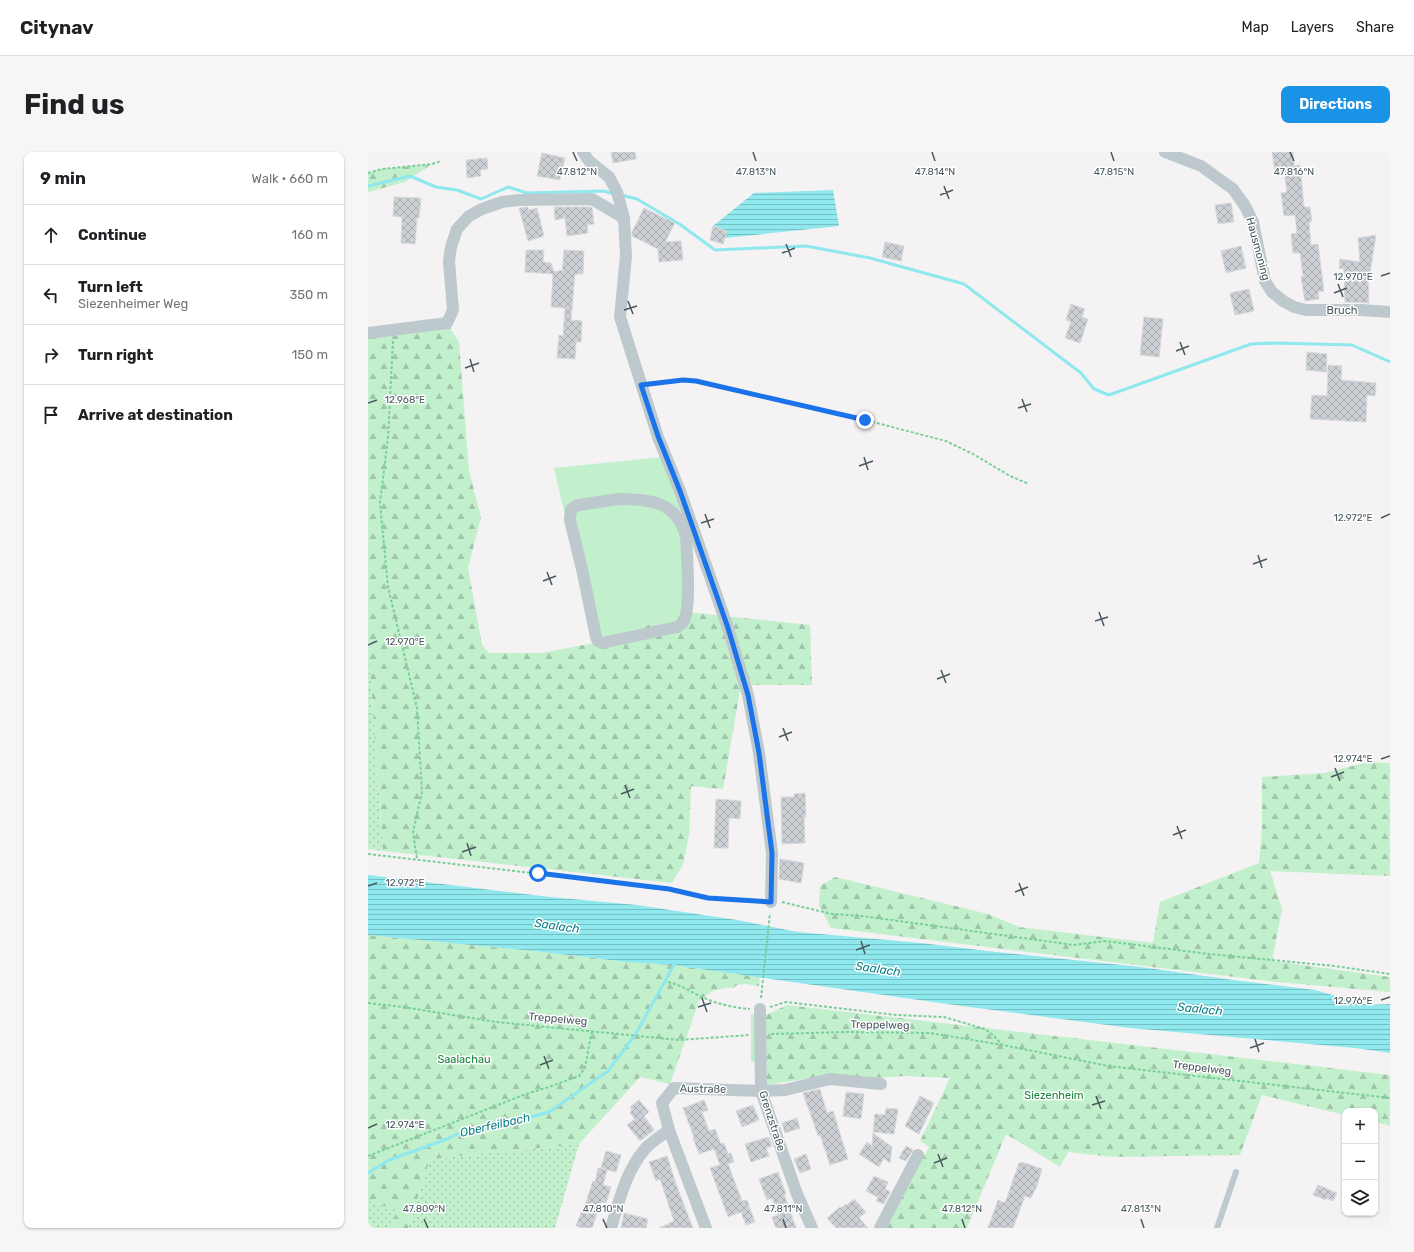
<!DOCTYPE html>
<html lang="en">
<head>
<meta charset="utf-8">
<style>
	body { margin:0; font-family:Rubik,sans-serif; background:#f6f6f6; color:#202124 }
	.controls { position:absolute; right:12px; bottom:12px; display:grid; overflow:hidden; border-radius:8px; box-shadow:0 1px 3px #0004 }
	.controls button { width:36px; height:36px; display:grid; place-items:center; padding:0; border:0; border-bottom:1px solid #e0e0e0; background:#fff; color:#202124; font:20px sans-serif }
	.stop { position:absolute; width:12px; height:12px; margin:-9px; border:3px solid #1a73e8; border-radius:50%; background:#fff }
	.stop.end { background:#1a73e8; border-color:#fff; box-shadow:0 1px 4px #0008 }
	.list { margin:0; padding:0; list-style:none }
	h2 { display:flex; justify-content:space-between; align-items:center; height:52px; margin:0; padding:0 16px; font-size:17px }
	h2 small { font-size:13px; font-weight:400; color:#757577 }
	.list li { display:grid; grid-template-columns:26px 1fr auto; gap:12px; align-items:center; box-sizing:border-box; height:60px; padding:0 16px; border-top:1px solid #e0e0e0 }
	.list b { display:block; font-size:15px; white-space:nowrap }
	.list p { margin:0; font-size:13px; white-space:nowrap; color:#757577 }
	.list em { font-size:13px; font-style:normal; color:#757577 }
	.icon { flex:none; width:22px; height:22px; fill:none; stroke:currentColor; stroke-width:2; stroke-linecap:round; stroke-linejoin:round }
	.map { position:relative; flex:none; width:1022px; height:1076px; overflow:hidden; border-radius:8px }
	header { display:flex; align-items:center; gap:24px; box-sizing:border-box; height:56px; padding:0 20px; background:#fff; border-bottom:1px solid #e0e0e0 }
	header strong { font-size:19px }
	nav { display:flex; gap:22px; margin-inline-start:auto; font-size:14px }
	.intro { display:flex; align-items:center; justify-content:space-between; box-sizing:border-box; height:96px; padding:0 24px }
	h1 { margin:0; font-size:28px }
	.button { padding:10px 18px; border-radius:8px; background:#1a93e7; color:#fff; font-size:14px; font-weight:700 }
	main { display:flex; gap:24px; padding:0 24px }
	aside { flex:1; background:#fff; border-radius:8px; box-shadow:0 1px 3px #0004 }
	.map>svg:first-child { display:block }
</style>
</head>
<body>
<header>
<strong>Citynav</strong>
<nav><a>Map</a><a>Layers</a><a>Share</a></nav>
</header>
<div class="intro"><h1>Find us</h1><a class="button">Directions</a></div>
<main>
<aside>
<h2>9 min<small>Walk · 660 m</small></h2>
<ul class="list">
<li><svg class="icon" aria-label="ahead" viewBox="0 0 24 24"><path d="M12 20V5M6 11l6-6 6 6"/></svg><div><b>Continue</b></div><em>160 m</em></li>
<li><svg class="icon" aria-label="left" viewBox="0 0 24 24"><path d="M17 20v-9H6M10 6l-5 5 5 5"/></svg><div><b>Turn left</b><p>Siezenheimer Weg</p></div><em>350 m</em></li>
<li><svg class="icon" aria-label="right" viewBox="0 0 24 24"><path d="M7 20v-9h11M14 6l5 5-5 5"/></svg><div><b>Turn right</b></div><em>150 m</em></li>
<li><svg class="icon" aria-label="arrive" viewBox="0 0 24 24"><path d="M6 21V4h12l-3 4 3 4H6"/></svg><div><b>Arrive at destination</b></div></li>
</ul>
</aside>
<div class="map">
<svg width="1022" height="1076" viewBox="0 0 1022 1076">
	<defs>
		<pattern id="grass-dots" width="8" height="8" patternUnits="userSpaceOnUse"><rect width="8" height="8" fill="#c2f0cd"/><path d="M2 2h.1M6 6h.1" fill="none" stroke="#a0c5aa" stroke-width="1.8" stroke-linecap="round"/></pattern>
		<pattern id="forest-firs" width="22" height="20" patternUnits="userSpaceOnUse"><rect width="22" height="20" fill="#c2f0cd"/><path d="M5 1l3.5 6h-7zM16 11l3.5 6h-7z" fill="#a0c5aa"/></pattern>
		<pattern id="water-rules" width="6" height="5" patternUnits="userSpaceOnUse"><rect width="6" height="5" fill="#8fe8ed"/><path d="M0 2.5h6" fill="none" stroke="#77bfc3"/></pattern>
		<pattern id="building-cross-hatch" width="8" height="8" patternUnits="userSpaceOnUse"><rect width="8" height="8" fill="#ccd0d4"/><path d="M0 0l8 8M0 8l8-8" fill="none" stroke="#a8acaf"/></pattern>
	</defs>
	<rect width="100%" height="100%" fill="#f4f2f3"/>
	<!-- grass -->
	<g fill="url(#grass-dots)">
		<polygon points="0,487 15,699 0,697"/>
		<polygon points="211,992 187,1076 40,1076 62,1007"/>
		<polygon points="0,1049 29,1058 23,1076 0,1076"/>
	</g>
	<!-- forest -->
	<g fill="url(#forest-firs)">
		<polygon points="64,12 37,30 0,40 0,21 14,17"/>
		<polygon points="79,171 91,190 101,319 113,365 100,416 114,493 121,501 174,501 226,491 319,460 442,473 444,533 373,533 355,637 323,634 321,682 315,713 304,731 15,699 0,487 0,181"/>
		<polygon points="1000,610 1022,611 1022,724 902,719 914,757 904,809 1022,825 1022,840 909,830 463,776 451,753 452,734 467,725 620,762 651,775 785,791 792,750 891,711 894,678 894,625 956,621"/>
		<polygon points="0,783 166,799 259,810 304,813 392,825 391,834 377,832 369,833 365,836 356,836 345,839 331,849 302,932 272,925 211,992 62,1007 40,1076 23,1076 29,1058 0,1049"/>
		<polygon points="419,853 1022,923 1022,974 1007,970 1007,959 977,959 977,963 894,943 872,1003 746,1005 700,1000 692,1015 638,982 599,1076 517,1076 561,995 552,989 582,926 537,924 492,927 462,923 398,933 399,910 383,910 383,862 396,864"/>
	</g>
	<!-- garden -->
	<polygon fill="#c2f0cd" points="294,305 318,374 319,460 226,491 186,316"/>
	<!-- water -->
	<g fill="url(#water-rules)">
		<polygon points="465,38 471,74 357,86 359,79 345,74 386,41"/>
		<polygon points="0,723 182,745 269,753 369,768 430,780 553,791 628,800 773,815 865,828 947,838 1000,853 1022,852 1022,901 987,896 762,876 579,852 304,813 259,810 166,799 0,783"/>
	</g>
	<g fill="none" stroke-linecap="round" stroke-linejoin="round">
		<!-- stream -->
		<g stroke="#8fe8ed" stroke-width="3">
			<polyline points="0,34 42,24 68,35 89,38 113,47 140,35 159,41 236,39 246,42"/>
			<polyline points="253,43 269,47 313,73 347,98 438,94 502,106 596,132 713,221 726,237 741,243 883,192 907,191 984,193 1022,210"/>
			<polyline points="0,1021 21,1008 79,987 100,977 115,978 181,960 240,919 267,883 307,811"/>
		</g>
	</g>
	<!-- building -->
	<g fill="url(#building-cross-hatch)" stroke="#d6d9dd">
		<polygon points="243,0 267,0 268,7 245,11"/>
		<polygon points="904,0 925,0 926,14 932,13 936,55 942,55 944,70 941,70 943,93 950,92 956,139 950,140 951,147 937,149 933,125 935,124 932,101 925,101 923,82 929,81 927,63 916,64 913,41 919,40 916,19 907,20"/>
		<polygon points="174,1 197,6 192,28 169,24"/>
		<polygon points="119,6 120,17 112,18 113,24 99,26 98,8"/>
		<polygon points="26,45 53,46 51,66 49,66 47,92 33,91 34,65 25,64"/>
		<polygon points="863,51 866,70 850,72 847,53"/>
		<polygon points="160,55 161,58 169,56 176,84 160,89 151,56"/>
		<polygon points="186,55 223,55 224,56 226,72 219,73 220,81 199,84 197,66 187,68"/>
		<polygon points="276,56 307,71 297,90 313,89 315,108 291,110 290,97 264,84 264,80"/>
		<polygon points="345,74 359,79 355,92 342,88"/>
		<polygon points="1008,83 1002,121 1000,121 1001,151 977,150 976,117 971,116 972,107 992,110 990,86"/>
		<polygon points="517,90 536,94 533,109 514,105"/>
		<polygon points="873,94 878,116 858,121 853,99"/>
		<polygon points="158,98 176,98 175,110 183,111 186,120 195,118 194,112 195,112 196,98 216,99 215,122 207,122 203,168 214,169 213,190 208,190 207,207 189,206 191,183 195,184 197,156 183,155 185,122 157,120"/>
		<polygon points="881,137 886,159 867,163 862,141"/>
		<polygon points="703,152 717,157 714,165 720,167 712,191 697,186 703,170 698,168"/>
		<polygon points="776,165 795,167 791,205 772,203"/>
		<polygon points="939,200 959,202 958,220 938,218"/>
		<polygon points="960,213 974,214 973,228 1008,231 1007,244 999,243 998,270 942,267 944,243 959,244"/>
		<polygon points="437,641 438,665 436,665 437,691 414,692 413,645 426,645 426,642"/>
		<polygon points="348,647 373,649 372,667 361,666 360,696 346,696"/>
		<polygon points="412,707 436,711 433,731 411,727"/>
		<polygon points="452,937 459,961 465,959 480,1007 462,1013 452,983 450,984 435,941"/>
		<polygon points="478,940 496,942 493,967 475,964"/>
		<polygon points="552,944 566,951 551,982 537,974"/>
		<polygon points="271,948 281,960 276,964 286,978 272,989 259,973 267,967 262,961 264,958 262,955"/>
		<polygon points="336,948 340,958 334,960 341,979 347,977 353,992 356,991 360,1002 363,1001 366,1010 360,1012 374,1049 379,1048 387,1070 378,1073 373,1060 360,1065 342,1016 352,1013 346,997 331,1002 325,986 326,985 315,956"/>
		<polygon points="385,953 391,968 374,975 368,959"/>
		<polygon points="518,956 530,957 526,982 505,980 507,962 517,963"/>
		<polygon points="429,966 432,976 417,981 414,971"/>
		<polygon points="505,981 524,995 522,1011 516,1006 511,1015 491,1002 499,990 504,994"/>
		<polygon points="401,985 404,994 398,996 401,1004 383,1010 377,992"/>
		<polygon points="538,994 545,998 538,1009 531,1006"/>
		<polygon points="238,999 253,1003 248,1020 233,1016"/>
		<polygon points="438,1002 443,1017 432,1021 426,1007"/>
		<polygon points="299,1004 309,1035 325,1076 291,1076 306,1069 292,1027 288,1029 281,1010"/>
		<polygon points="654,1010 674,1017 668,1037 667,1037 663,1046 657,1044 645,1076 620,1076 630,1048 637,1051 651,1011 653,1011"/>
		<polygon points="230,1016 239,1018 235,1033 243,1035 238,1051 233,1050 224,1076 214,1076 208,1074 215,1056 216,1056 225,1029 227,1030"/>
		<polygon points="410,1020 418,1042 416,1042 428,1076 408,1076 404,1065 410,1063 404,1046 399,1048 391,1027"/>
		<polygon points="506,1024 520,1030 517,1037 522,1040 516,1052 508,1049 510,1045 498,1039"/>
		<polygon points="950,1033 969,1041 965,1049 958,1046 958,1048 945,1043"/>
		<polygon points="486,1047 498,1060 491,1066 500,1076 468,1076 459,1066 472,1055 473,1056 478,1052 479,1053"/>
		<polygon points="256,1061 280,1067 278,1076 253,1076"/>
	</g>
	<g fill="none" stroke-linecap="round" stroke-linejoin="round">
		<!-- path -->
		<g stroke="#79cf98" stroke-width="2" stroke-dasharray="3 2" stroke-linecap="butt">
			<polyline points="0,21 14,17 64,12 73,9"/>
			<polyline points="25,189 20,285 12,351 20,435 49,556 54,640 45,680 49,707"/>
			<polyline points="284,232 315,228 328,229 497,268 578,289 605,302 642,324 661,332"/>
			<polyline points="0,702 301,737 340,746 394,749"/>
			<polyline points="414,750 464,762 494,764 706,793 737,789 841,802 966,814 1022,822"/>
			<path d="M300,830c14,3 24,11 36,16 14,6 31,10 46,11"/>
			<polyline points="393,846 402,761"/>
			<polyline points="0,851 35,855 128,870 311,888 382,883"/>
			<polyline points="402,855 418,850 528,863 576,865 617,877 626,884 634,893"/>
			<polyline points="403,882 479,880 562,881 635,893 740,914 1022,946"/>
			<polyline points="0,1004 158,942 181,935 211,924 217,916 224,878"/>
		</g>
		<!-- lane -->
		<polyline stroke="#bec9ce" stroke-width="6" points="849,1076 868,1020"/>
		<!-- street -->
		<g stroke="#bec9ce" stroke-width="12">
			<polyline points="215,0 221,9 241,25 249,40 256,66 258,104 252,165 290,285 312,339 360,476 380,543 391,601 404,701 403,750"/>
			<polyline points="797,0 833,14 865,37 877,54 885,70 897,129 904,140 915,149 926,155 938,158 993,158 1022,160"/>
			<polyline points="0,181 79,171 85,158 81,109 83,95 89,77 101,64 114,57 134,50 151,48 224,47 256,66"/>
			<path d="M251,347c32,0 58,3 67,38 1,18 5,69 -2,84 -2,3 -4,4 -7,6l-75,16 -4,-2 -2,-4 -14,-68 -12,-49 1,-11 7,-4z"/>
			<polyline points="392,857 393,939 429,1042 444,1076"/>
			<path d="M243,1076c8,-27 15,-57 34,-79 6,-7 16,-13 24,-19"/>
			<polyline points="338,1076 301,978 294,951 306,936 393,939 417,938 462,927 513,932"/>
			<polyline points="512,1076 550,1003"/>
		</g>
	</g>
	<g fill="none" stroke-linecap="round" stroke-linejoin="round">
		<!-- route -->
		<polyline stroke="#1a73e8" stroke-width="5" points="170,721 301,737 340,746 403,750 404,701 391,601 380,543 360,476 312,339 290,284 273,233 315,228 328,229 497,268"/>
	</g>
	<!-- ticks -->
	<path fill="none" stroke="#4a5960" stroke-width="1.5" d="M205,0l4,9M385,0l3,9M564,0l3,9M743,0l3,9M922,0l4,9M576,34l5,13M572,43l13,-5M418,92l5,13M414,101l13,-5M1013,124l9,-3M970,132l5,13M966,141l13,-5M260,149l5,13M256,158l13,-4M812,190l5,13M808,199l13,-5M102,207l4,13M97,216l14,-5M654,247l5,13M0,251l9,-3M650,256l13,-4M496,305l4,13M491,314l14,-5M337,362l5,14M1013,366l9,-4M333,371l13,-4M890,403l4,13M885,412l14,-5M179,420l5,13M175,429l13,-5M731,460l5,14M727,469l13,-4M0,493l9,-4M573,518l5,13M569,527l13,-5M415,576l5,13M411,585l13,-5M1013,607l9,-3M967,616l5,13M963,625l13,-5M257,633l5,13M253,642l13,-5M809,674l5,13M805,683l13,-5M99,691l4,13M94,700l14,-5M651,731l5,13M0,734l9,-3M647,740l13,-5M493,789l4,13M488,798l14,-5M334,846l5,14M1013,848l9,-3M330,855l13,-4M887,887l4,13M882,896l14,-5M176,904l5,13M172,913l13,-5M728,944l5,13M724,953l13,-4M0,976l9,-4M570,1002l5,13M566,1011l13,-5M56,1067l4,9M235,1067l4,9M415,1067l3,9M594,1067l3,9M773,1067l3,9"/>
	<g text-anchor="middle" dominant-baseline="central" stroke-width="3" stroke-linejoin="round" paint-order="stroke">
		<!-- street labels -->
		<g font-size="11" fill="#4a5960" stroke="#fff">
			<text transform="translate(890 97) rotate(75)">Hausmoning</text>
			<text x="974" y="158">Bruch</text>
			<text transform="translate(190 867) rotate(5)">Treppelweg</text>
			<text transform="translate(512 873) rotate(1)">Treppelweg</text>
			<text transform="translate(834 916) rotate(7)">Treppelweg</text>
			<text transform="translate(335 937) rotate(1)">Austraße</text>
			<text transform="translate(404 969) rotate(72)">Grenzstraße</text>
		</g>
		<!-- park labels -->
		<g font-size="11" fill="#18843d" stroke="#fff">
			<text x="96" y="907">Saalachau</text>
			<text x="686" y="943">Siezenheim</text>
		</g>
		<!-- water labels -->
		<g font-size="12" font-style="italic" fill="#0d8289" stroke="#fff">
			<text transform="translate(189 774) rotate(8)">Saalach</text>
			<text transform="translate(510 817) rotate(8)">Saalach</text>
			<text transform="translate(832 857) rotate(6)">Saalach</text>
			<text transform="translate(127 973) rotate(-13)">Oberfeilbach</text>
		</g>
	</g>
	<g font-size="10" text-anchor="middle" fill="#4a5960" stroke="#fff" stroke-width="3" stroke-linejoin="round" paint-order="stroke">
		<text x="209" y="23">47.812°N</text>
		<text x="567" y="23">47.814°N</text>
		<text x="746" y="23">47.815°N</text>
		<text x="388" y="23">47.813°N</text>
		<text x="926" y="23">47.816°N</text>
		<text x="985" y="128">12.970°E</text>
		<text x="37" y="251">12.968°E</text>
		<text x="985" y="369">12.972°E</text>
		<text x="37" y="493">12.970°E</text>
		<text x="985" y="610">12.974°E</text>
		<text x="37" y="734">12.972°E</text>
		<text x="985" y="852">12.976°E</text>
		<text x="37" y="976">12.974°E</text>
		<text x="56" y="1060">47.809°N</text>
		<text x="235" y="1060">47.810°N</text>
		<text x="415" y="1060">47.811°N</text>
		<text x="594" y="1060">47.812°N</text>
		<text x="773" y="1060">47.813°N</text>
	</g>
</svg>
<div class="controls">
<button>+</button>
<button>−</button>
<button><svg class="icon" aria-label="layers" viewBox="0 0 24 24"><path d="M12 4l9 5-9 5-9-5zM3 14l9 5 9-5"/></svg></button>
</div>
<div class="stop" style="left:170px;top:721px"></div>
<div class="stop end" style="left:497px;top:268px"></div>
</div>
</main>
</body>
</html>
